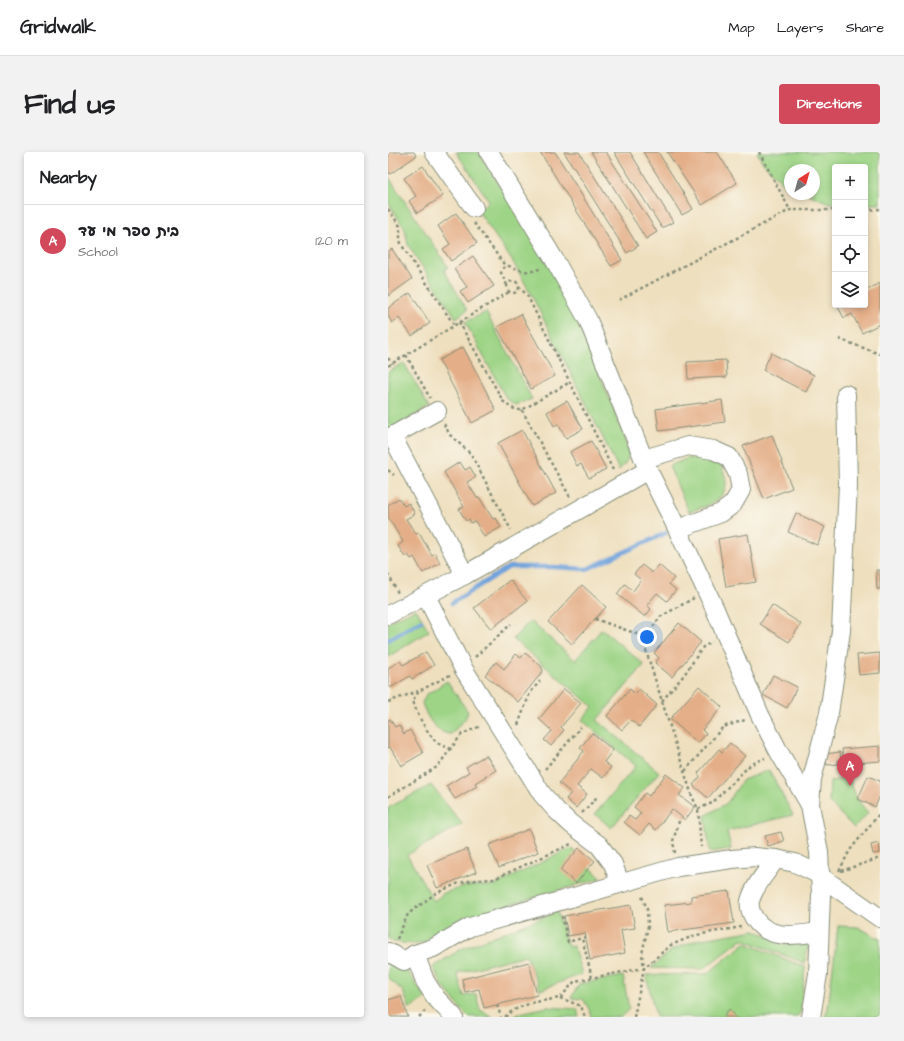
<!DOCTYPE html>
<html lang="en">
<head>
<meta charset="utf-8">
<style>
	body { margin:0; font-family:"Architects Daughter","Playpen Sans Hebrew",sans-serif; background:#f2f2f2; color:#202124 }
	.controls { position:absolute; right:12px; top:12px; display:grid; overflow:hidden; border-radius:4px; box-shadow:0 2px 6px #0003 }
	.controls button { width:36px; height:36px; display:grid; place-items:center; padding:0; border:0; border-bottom:1px solid #e0e0e0; background:#fff; color:#202124; font:20px sans-serif }
	.compass { position:absolute; left:396px; top:12px; width:36px; height:36px; border-radius:50%; background:#fff; box-shadow:0 2px 6px #0003; rotate:37deg }
	.you { position:absolute; left:259px; top:485px; width:14px; height:14px; margin:-10px; border:3px solid #fff; border-radius:50%; background:#1a73e8; box-shadow:0 0 0 6px #1a73e833 }
	.badge { display:grid; place-items:center; width:26px; height:26px; border-radius:50%; background:#d1495b; color:#fff; font-size:13px; font-weight:700 }
	.pin { position:absolute; translate:-50% -33px; filter:drop-shadow(0 1px 2px #0008) }
	.pin::after { content:''; position:absolute; top:21px; width:14px; height:12px; background:inherit; clip-path:polygon(0 0,100% 0,50% 100%) }
	.list { margin:0; padding:0; list-style:none }
	h2 { display:flex; justify-content:space-between; align-items:center; height:52px; margin:0; padding:0 16px; font-size:17px }
	h2 small { font-size:13px; font-weight:400; color:#757577 }
	.list li { display:grid; grid-template-columns:26px 1fr auto; gap:12px; align-items:center; box-sizing:border-box; height:72px; padding:0 16px; border-top:1px solid #e0e0e0 }
	.list b { display:block; font-size:15px; white-space:nowrap }
	.list p { margin:0; font-size:13px; white-space:nowrap; color:#757577 }
	.list em { font-size:13px; font-style:normal; color:#757577 }
	.icon { flex:none; width:22px; height:22px; fill:none; stroke:currentColor; stroke-width:2; stroke-linecap:round; stroke-linejoin:round }
	.map { position:relative; flex:none; width:492px; height:865px; overflow:hidden; border-radius:4px }
	header { display:flex; align-items:center; gap:24px; box-sizing:border-box; height:56px; padding:0 20px; background:#fff; border-bottom:1px solid #e0e0e0 }
	header strong { font-size:19px }
	nav { display:flex; gap:22px; margin-inline-start:auto; font-size:14px }
	.intro { display:flex; align-items:center; justify-content:space-between; box-sizing:border-box; height:96px; padding:0 24px }
	h1 { margin:0; font-size:28px }
	.button { padding:10px 18px; border-radius:4px; background:#d1495b; color:#fff; font-size:14px; font-weight:700 }
	main { display:flex; gap:24px; padding:0 24px }
	aside { flex:1; background:#fff; border-radius:4px; box-shadow:0 2px 6px #0003 }
	.map>svg:first-child { display:block }
</style>
</head>
<body>
<header>
<strong>Gridwalk</strong>
<nav><a>Map</a><a>Layers</a><a>Share</a></nav>
</header>
<div class="intro"><h1>Find us</h1><a class="button">Directions</a></div>
<main>
<aside>
<h2>Nearby<small></small></h2>
<ul class="list">
<li><span class="badge">A</span><div><b>בית ספר מי עד</b><p>School</p></div><em>120 m</em></li>
</ul>
</aside>
<div class="map">
<svg width="492" height="865" viewBox="0 0 492 865">
	<rect width="100%" height="100%" fill="#fbf7ec"/>
	<filter id="ink" filterUnits="userSpaceOnUse"><feTurbulence type="fractalNoise" baseFrequency=".025" numOctaves="2"/><feDisplacementMap in="SourceGraphic" scale="8" xChannelSelector="R" yChannelSelector="G"/><feConvolveMatrix kernelMatrix="1 2 1 2 8 2 1 2 1" color-interpolation-filters="sRGB"/></filter>
	<filter id="wash" filterUnits="userSpaceOnUse"><feTurbulence type="fractalNoise" baseFrequency=".012" numOctaves="4" result="noise"/><feDisplacementMap in="SourceGraphic" scale="16" xChannelSelector="R" yChannelSelector="G"/><feGaussianBlur stdDeviation="0.9" result="paint"/><feColorMatrix in="noise" values="0 0 0 0 0 0 0 0 0 0 0 0 0 0 0 0 0 1.4 0 .05"/><feComposite in="paint" operator="in"/></filter>
	<g filter="url(#wash)">
		<rect width="100%" height="100%" fill="#eedfbe"/>
		<!-- green -->
		<g fill="#9dd486" stroke="#5e885d">
			<path d="M68,0h22c32,49 64,98 90,151 23,48 42,97 61,146 0,10 -3,14 -10,21l-88,-176 -18,-32 -35,-51 11,-10z"/>
			<polygon points="369,0 492,0 492,52 477,52 477,15 447,15 447,51 441,51 420,42 426,42 426,18 402,18 402,35 397,33 375,11"/>
			<polygon points="0,24 60,115 56,118 79,158 68,166 20,93 17,77 0,50"/>
			<polygon points="98,160 144,247 128,253 118,246 77,170"/>
			<polygon points="16,211 41,255 0,279 0,220"/>
			<path d="M300,306c9,1 20,-1 28,3 4,2 6,6 7,10 5,10 4,21 -5,28 -6,6 -21,10 -29,13l-20,-46z"/>
			<polygon points="28,457 41,479 0,505 0,470"/>
			<polygon points="142,469 187,508 214,477 256,513 209,568 271,620 223,676 207,662 248,614 194,568 205,555 125,487"/>
			<path d="M59,529l21,31 -3,7 -14,15c-15,0 -25,-18 -29,-31l4,-8z"/>
			<polygon points="381,618 405,663 339,679 343,697 322,700 317,664 339,651 355,628"/>
			<polygon points="461,626 469,647 480,661 466,676 441,650 442,629"/>
			<polygon points="43,633 74,672 19,703 46,749 56,741 78,734 105,734 183,696 213,726 92,761 40,789 24,792 6,790 0,787 0,656"/>
			<polygon points="169,760 180,795 185,794 194,822 152,838 138,803 69,821 76,844 88,842 92,858 105,865 81,865 78,863 54,833 45,815 73,797"/>
			<polygon points="450,774 470,775 492,787 492,865 437,865 440,856"/>
			<polygon points="367,778 396,792 421,792 416,811 354,787 315,817 263,816 284,798 309,788"/>
			<polygon points="357,791 417,815 413,859 409,865 268,865 258,823 319,822"/>
			<polygon points="0,809 16,815 38,846 22,857 15,839 0,826"/>
			<polygon points="235,824 241,857 233,865 203,865 201,857 195,847 183,846 191,832"/>
			<polygon points="159,855 189,857 191,865 126,865 132,861"/>
		</g>
		<g fill="none" stroke-linecap="round" stroke-linejoin="round">
			<!-- stream -->
			<g stroke="#70a2db" stroke-width="4.5">
				<polyline points="64,451 121,415 165,415 199,417 278,381"/>
				<polyline points="0,488 33,469"/>
			</g>
		</g>
		<g id="blocks">
			<!-- building -->
			<g fill="#e4af88">
				<polygon points="0,0 26,0 28,4 2,22 0,18 0,6 1,5"/>
				<polygon points="152,0 167,0 234,108 223,114"/>
				<polygon points="176,0 191,0 250,94 239,101"/>
				<polygon points="203,0 218,0 269,80 258,87"/>
				<polygon points="226,0 242,0 285,70 274,76"/>
				<polygon points="255,0 270,0 305,57 294,63"/>
				<polygon points="279,0 329,0 349,31 314,53"/>
				<polygon points="35,14 55,44 29,61 21,49 28,44 16,26"/>
				<polygon points="68,61 89,91 63,109 55,97 62,92 50,74"/>
				<polygon points="4,97 24,127 0,144 0,100"/>
				<polygon points="85,104 106,134 80,151 72,139 79,135 66,117"/>
				<polygon points="492,131 492,172 474,181 464,162 456,166 449,153 477,153 477,139"/>
				<polygon points="22,141 42,171 24,184 11,166 4,171 0,164 0,156"/>
				<polygon points="133,162 167,224 143,237 109,175"/>
				<polygon points="75,195 108,258 84,271 51,208"/>
				<polygon points="383,201 426,223 418,240 375,218"/>
				<polygon points="338,208 339,225 300,227 299,210"/>
				<polygon points="334,248 337,270 271,279 268,257"/>
				<polygon points="179,249 195,277 178,286 170,272 166,274 159,260"/>
				<polygon points="134,278 168,341 144,354 110,291"/>
				<polygon points="384,283 404,336 376,347 355,294"/>
				<polygon points="203,289 218,317 201,326 193,312 189,314 182,300"/>
				<polygon points="72,310 77,318 82,315 88,325 79,330 89,346 91,345 105,367 108,366 113,375 96,385 87,369 83,371 81,367 78,369 71,357 76,355 56,320"/>
				<polygon points="11,346 16,354 21,351 27,362 18,367 28,382 31,381 44,403 47,401 52,411 35,421 26,405 23,407 20,403 17,405 10,394 15,390 0,365 0,353"/>
				<polygon points="408,361 437,375 429,393 400,380"/>
				<polygon points="360,382 368,430 338,435 330,387"/>
				<polygon points="254,413 264,421 271,413 286,426 281,432 288,438 279,449 269,441 259,453 263,457 257,465 229,442 237,432 245,439 253,428 246,422"/>
				<polygon points="488,418 492,418 492,437 489,437"/>
				<polygon points="122,428 139,449 103,477 86,456"/>
				<polygon points="194,433 218,455 184,492 160,470"/>
				<polygon points="384,453 413,472 401,490 372,472"/>
				<polygon points="291,471 313,490 284,525 267,511 271,506 266,501"/>
				<polygon points="38,500 46,513 24,527 22,524 2,536 0,534 0,516 12,509 15,513"/>
				<polygon points="137,501 153,514 155,519 130,550 97,523 108,510 116,517 128,502 133,506"/>
				<polygon points="492,501 492,521 471,523 469,503"/>
				<polygon points="385,523 409,535 399,556 375,543"/>
				<polygon points="311,534 334,555 314,578 318,582 310,591 282,567"/>
				<polygon points="176,537 193,551 173,575 176,578 163,594 156,588 164,579 151,567"/>
				<polygon points="242,537 247,542 251,537 269,553 251,575 243,568 234,578 219,564"/>
				<polygon points="2,567 7,575 11,573 16,582 22,578 35,601 13,614 2,595 0,596 0,568"/>
				<polygon points="204,581 225,598 216,610 223,615 215,626 203,617 189,634 199,642 188,656 178,647 183,641 171,631 196,599 192,596"/>
				<polygon points="342,591 357,604 320,646 305,633 312,625 310,621 331,597 334,600"/>
				<polygon points="492,594 492,609 456,612 454,597"/>
				<polygon points="452,600 453,608 450,608 450,612 439,613 437,602"/>
				<polygon points="98,603 108,618 87,631 89,634 67,647 58,634 81,620 78,615"/>
				<polygon points="278,622 297,636 291,643 307,655 297,668 284,657 268,678 261,672 252,683 236,670 241,664 247,668 253,661 246,655 257,641 261,644"/>
				<polygon points="480,624 492,629 492,644 487,655 470,647"/>
				<polygon points="141,677 150,700 111,716 101,693"/>
				<polygon points="393,680 396,689 380,694 377,684"/>
				<polygon points="491,691 492,701 485,702 483,693"/>
				<polygon points="191,696 207,709 188,731 172,718"/>
				<polygon points="79,697 88,720 49,736 39,713"/>
				<polygon points="341,739 346,771 280,780 276,753 303,750 303,744"/>
				<polygon points="243,753 247,776 233,778 237,801 202,808 197,781 180,784 176,764"/>
				<polygon points="141,810 149,843 96,856 91,837 77,840 74,827"/>
				<polygon points="13,844 20,865 0,865 0,848"/>
				<polygon points="341,857 349,865 335,865"/>
			</g>
		</g>
	</g>
	<g filter="url(#ink)">
		<use href="#blocks" fill-opacity="0" stroke="#868e79" stroke-width="1"/>
		<g fill="none" stroke-linecap="round" stroke-linejoin="round">
			<!-- minor casing -->
			<g stroke="#868e79" stroke-width="20">
				<g id="minor">
					<polyline points="46,0 86,56"/>
					<polyline points="101,0 166,107 200,168 260,318 284,366 326,455 372,563 391,600 422,653 431,700 433,743 430,822 423,865"/>
					<polyline points="49,259 4,284 77,423"/>
					<polyline points="256,307 300,294 325,298 341,305 350,322 353,338 345,352 333,361 290,377"/>
					<polyline points="38,444 75,516 154,642 168,658 183,672 211,693 225,712 232,731"/>
					<polyline points="0,463 77,423 260,318"/>
					<polyline points="422,653 424,627 441,561 453,479 460,333 458,242"/>
					<path d="M388,707c-9,12 -22,27 -26,42 -1,5 1,12 4,17 15,23 42,17 65,14"/>
					<polyline points="0,800 16,809 27,802 45,796 82,775 290,715 344,707 367,705 388,707 407,711 426,720 492,766"/>
					<polyline points="27,802 37,829 48,846 66,865"/>
				</g>
			</g>
			<!-- path -->
			<g stroke="#868e79" stroke-width="2.5" stroke-dasharray="3 3" stroke-linecap="butt">
				<polyline points="371,0 402,58"/>
				<polyline points="0,57 12,74 12,89 15,95 66,173"/>
				<polyline points="477,58 492,57"/>
				<polyline points="86,71 118,115"/>
				<circle cx="125" cy="135" r="6"/>
				<path d="M119,133l-6,-12 2,-5 6,-2c11,4 22,9 33,1"/>
				<polyline points="131,134 140,145 226,320"/>
				<polyline points="231,148 402,58 447,58"/>
				<path d="M71,170l44,79c6,6 11,9 19,9l48,-28"/>
				<polyline points="451,187 492,202"/>
				<polyline points="18,203 42,246"/>
				<polyline points="0,206 4,212"/>
				<polyline points="0,214 121,140"/>
				<polyline points="134,258 182,345"/>
				<polyline points="56,272 62,283 83,302 123,378"/>
				<polyline points="0,318 6,323"/>
				<polyline points="0,422 10,441"/>
				<polyline points="306,446 272,465 255,489 304,644 310,657 313,695"/>
				<polyline points="207,467 258,485"/>
				<polyline points="87,505 123,472"/>
				<path d="M62,523l-31,16 -6,9c2,12 16,37 26,44 4,2 8,3 12,5"/>
				<polyline points="274,549 296,523 315,495 324,490"/>
				<polyline points="0,550 30,539"/>
				<polyline points="130,573 142,541 152,529"/>
				<polyline points="157,617 193,575"/>
				<polyline points="297,619 335,575 357,568"/>
				<polyline points="0,645 49,615 74,582 93,574"/>
				<polyline points="310,657 324,651 362,613 377,606"/>
				<polyline points="194,661 210,644"/>
				<polyline points="287,701 285,689 292,666"/>
				<polyline points="451,719 462,698 492,661"/>
				<polyline points="453,719 492,706"/>
				<polyline points="174,764 180,790 194,786"/>
				<polyline points="198,785 194,786 204,826"/>
				<polyline points="9,787 20,762 48,741 71,731 89,728 106,727 183,692"/>
				<polyline points="172,846 193,854 197,865"/>
				<polyline points="109,853 113,865"/>
				<polyline points="31,865 39,857"/>
				<path d="M117,865c14,-14 37,-16 55,-19l15,-17 69,-13 27,-23 25,-10 45,-8"/>
				<polyline points="246,865 256,816 254,802 260,774 259,757 253,742"/>
			</g>
			<!-- minor -->
			<use href="#minor" stroke="#fff" stroke-width="18"/>
		</g>
	</g>
</svg>
<div class="controls">
<button>+</button>
<button>−</button>
<button><svg class="icon" aria-label="locate" viewBox="0 0 24 24"><circle cx="12" cy="12" r="6"/><path d="M12 2v4M12 18v4M2 12h4M18 12h4"/></svg></button>
<button><svg class="icon" aria-label="layers" viewBox="0 0 24 24"><path d="M12 4l9 5-9 5-9-5zM3 14l9 5 9-5"/></svg></button>
</div>
<svg class="compass" viewBox="-18 -18 36 36"><path d="M0-13l5 13h-10z" fill="#e53935"/><path d="M0 13l5-13h-10z" fill="#757577"/></svg>
<div class="you"></div>
<div class="pin badge" style="left:462px;top:634px">A</div>
</div>
</main>
</body>
</html>
